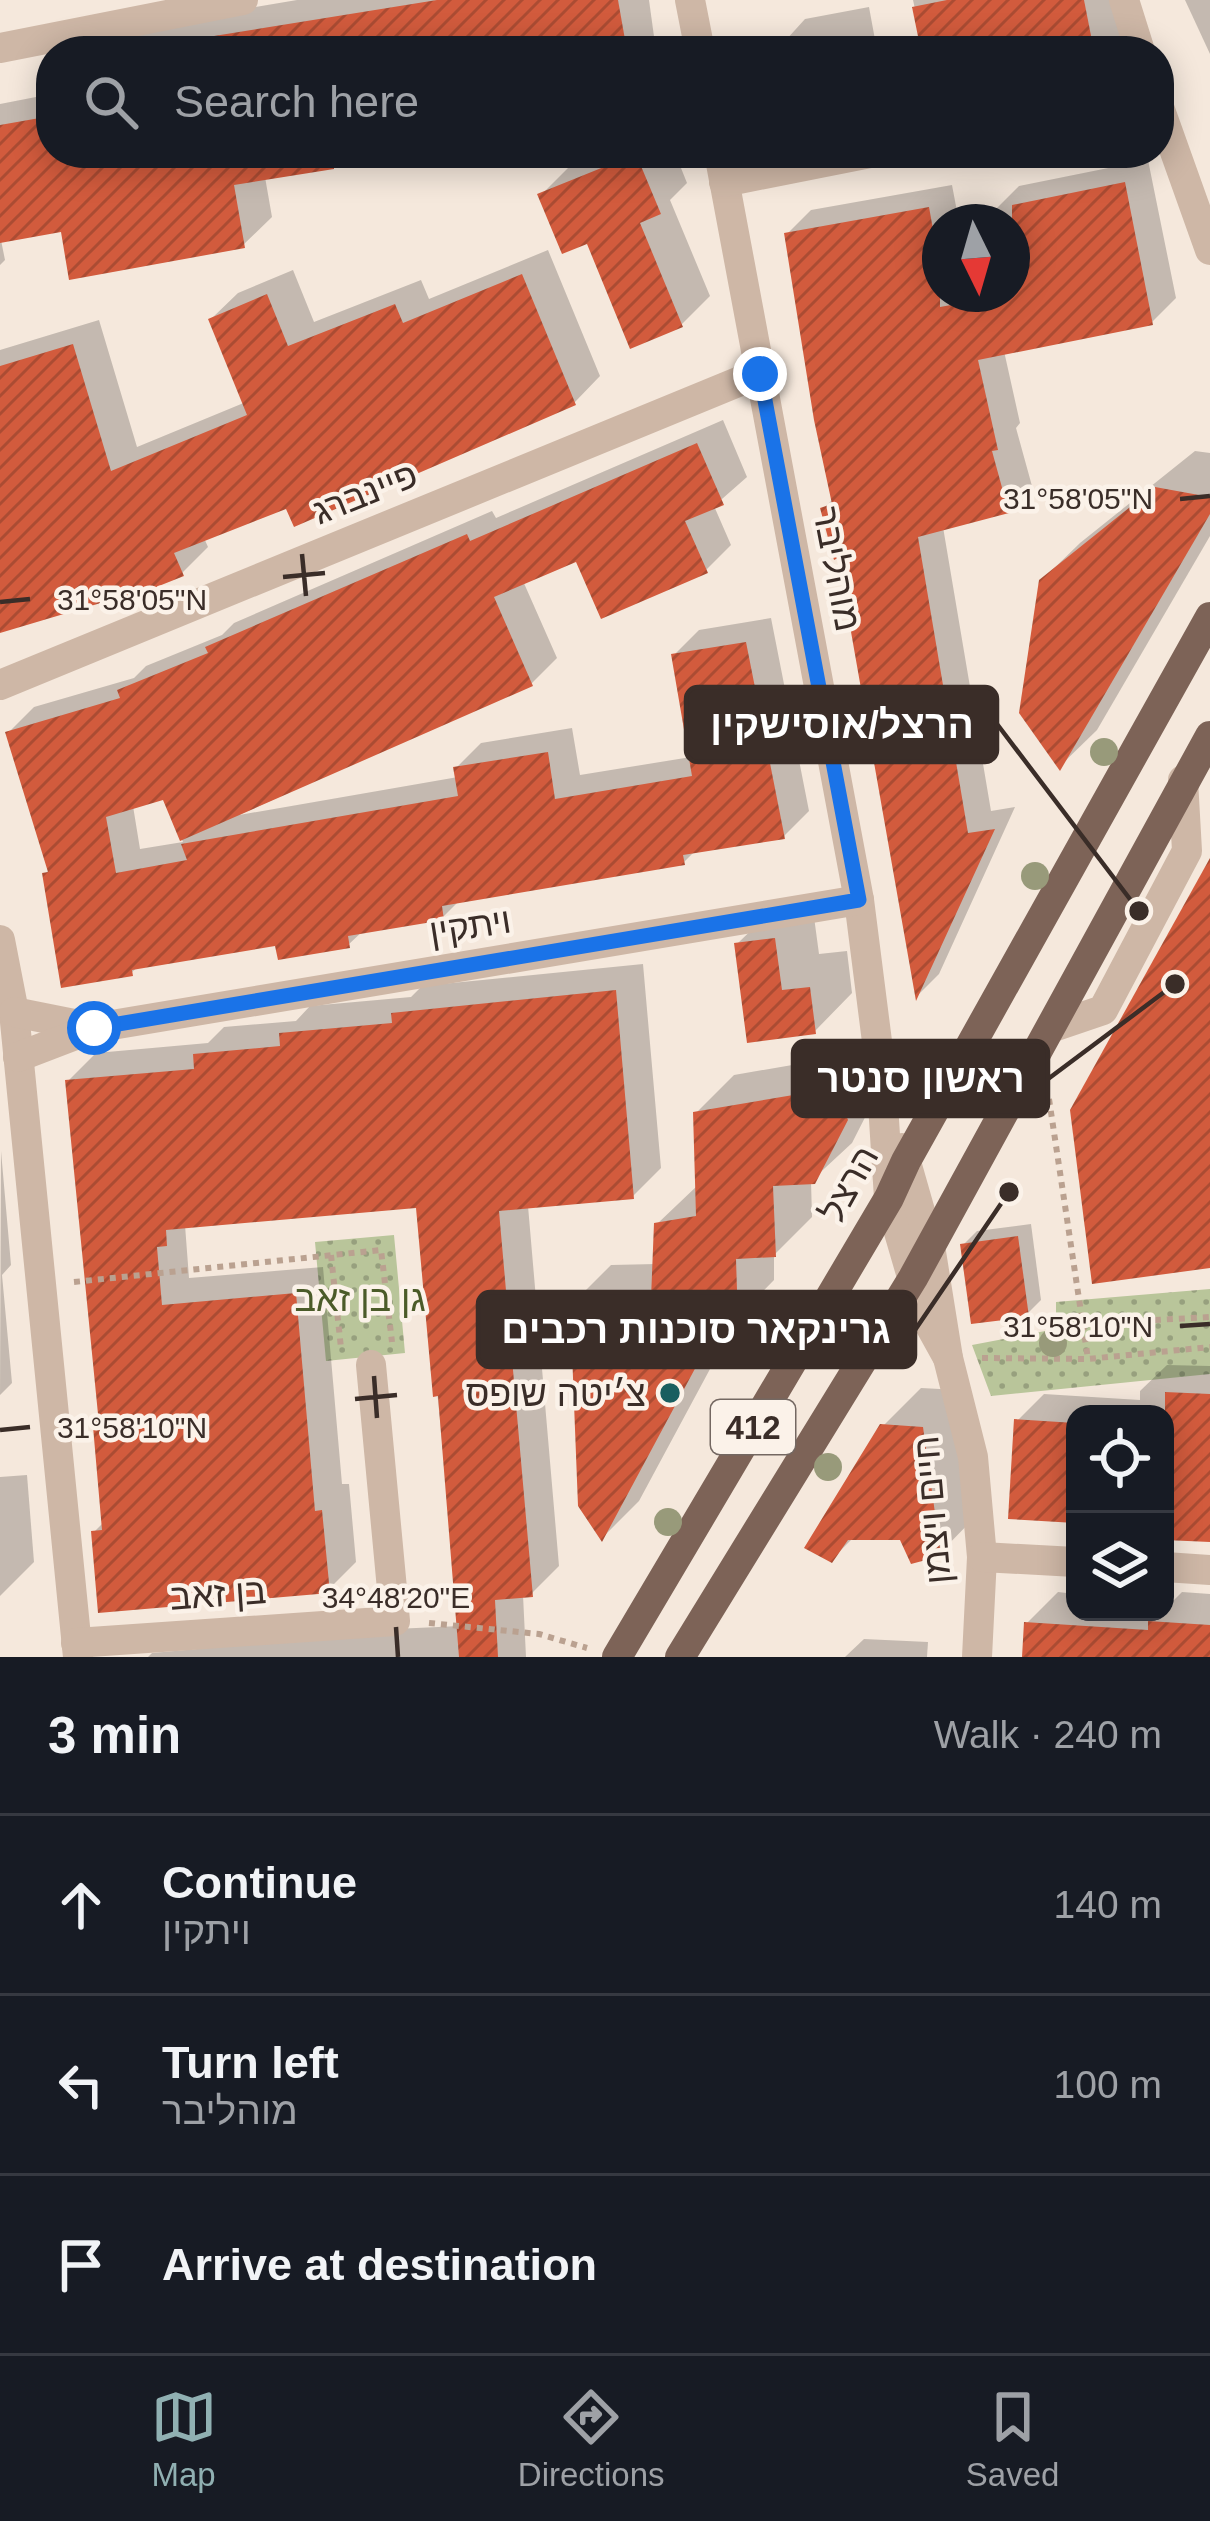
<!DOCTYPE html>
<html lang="en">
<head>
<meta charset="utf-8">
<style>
	body { margin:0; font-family:Helvetica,Heebo,sans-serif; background:#20242c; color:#f1f3f6 }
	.controls { position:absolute; right:36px; bottom:36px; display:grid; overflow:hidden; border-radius:24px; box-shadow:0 6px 30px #0003 }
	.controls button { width:108px; height:108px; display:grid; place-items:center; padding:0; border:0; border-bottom:3px solid #363941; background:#171b24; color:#f1f3f6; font:60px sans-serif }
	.compass { position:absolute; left:922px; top:204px; width:108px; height:108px; border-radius:50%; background:#171b24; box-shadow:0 6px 30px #0003; rotate:175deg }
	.stop { position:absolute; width:36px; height:36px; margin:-27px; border:9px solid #1a73e8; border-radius:50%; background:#fff }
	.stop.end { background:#1a73e8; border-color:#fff; box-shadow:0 3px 12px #0008 }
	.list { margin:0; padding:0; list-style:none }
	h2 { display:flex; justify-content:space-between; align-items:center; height:156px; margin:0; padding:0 48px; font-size:51px }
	h2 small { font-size:39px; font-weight:400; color:#9ea1a6 }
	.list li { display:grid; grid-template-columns:78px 1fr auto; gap:36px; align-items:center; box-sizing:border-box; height:180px; padding:0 48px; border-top:3px solid #363941 }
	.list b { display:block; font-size:45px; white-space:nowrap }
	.list p { margin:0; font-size:39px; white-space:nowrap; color:#9ea1a6 }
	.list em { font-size:39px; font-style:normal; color:#9ea1a6 }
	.icon { flex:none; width:66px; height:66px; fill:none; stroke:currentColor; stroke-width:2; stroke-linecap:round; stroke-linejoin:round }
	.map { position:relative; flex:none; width:1210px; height:1657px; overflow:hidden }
	.search { position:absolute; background:#171b24; box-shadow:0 6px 30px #0003; left:36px; right:36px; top:36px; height:132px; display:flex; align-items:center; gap:30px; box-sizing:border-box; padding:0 42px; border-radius:48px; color:#9ea1a6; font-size:45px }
	.sheet { height:696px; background:#171b24 }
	nav { display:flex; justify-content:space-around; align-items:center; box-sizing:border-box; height:168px; border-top:3px solid #363941; background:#171b24; font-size:33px; color:#9ea1a6 }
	nav a { display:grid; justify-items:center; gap:6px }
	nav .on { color:#90b0b2 }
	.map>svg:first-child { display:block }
</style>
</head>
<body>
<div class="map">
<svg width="1210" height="1657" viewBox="0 0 1210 1657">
	<defs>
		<pattern id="park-dots" width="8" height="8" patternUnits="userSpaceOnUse" patternTransform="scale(3)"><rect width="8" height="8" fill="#b9c59a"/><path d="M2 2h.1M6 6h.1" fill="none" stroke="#97a07e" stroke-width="1.8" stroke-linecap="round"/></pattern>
		<pattern id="building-hatch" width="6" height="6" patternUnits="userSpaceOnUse" patternTransform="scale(3)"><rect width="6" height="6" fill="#d25b3d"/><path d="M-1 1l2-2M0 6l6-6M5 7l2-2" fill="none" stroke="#ab4c33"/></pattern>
	</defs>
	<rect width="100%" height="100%" fill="#f5e8dc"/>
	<!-- park -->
	<g fill="url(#park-dots)">
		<polygon points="394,1235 405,1353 326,1361 315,1242"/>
		<polygon points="1210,1289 1210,1374 991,1396 972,1345 1056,1329 1056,1302"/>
	</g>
	<!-- shadow -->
	<g fill="#0003" fill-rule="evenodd">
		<polygon points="297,0 649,0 656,51 59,51 172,21"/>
		<polygon points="913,0 1118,0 1128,51 776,51 805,19 869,7 876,45 921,37"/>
		<polygon points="1185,0 1210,0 1210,54"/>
		<polygon points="51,59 51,153 420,153 265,177 272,217 243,245 63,229 1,240 5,260 0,265 0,104 41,96 37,73"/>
		<polygon points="567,153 675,153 687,183 670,200 710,296 681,325 541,195 569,167"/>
		<polygon points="1148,160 1176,298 1152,322 1004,351 1020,423 1016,428 1032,486 1008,510 943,527 991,811 1015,807 939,974 918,995 841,555 823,509 834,498 787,234 811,210 952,185 959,222 940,222 940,294 1012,294 1012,222 998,222 995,210 1019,186"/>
		<polygon points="548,250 600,376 574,403 204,538 208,547 182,573 0,629 0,350 99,320 137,447 246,402 211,319 238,293 293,270 314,322 421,280 429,299"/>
		<path d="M723,420l24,57 -33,29 17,39 -25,25 -129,-11 -54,22 34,77 -25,25 -293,132 219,-38 -2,-9 25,-25 91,-15 8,47 111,-18 -17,-102 25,-25 72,-12 38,193 -25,25 -88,14 -12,12 -225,39 -16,16 -79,13 -16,15 -70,-3 -138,23 -9,8 -86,-99 5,-5 -41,-137 25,-25 100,-29 12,-12 76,-31 12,-12 258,-112 4,7zM164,797l19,45 -43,7 -7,-43z"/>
		<polygon points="1195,451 1210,453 1210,536 1097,730 1060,766 1041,581 1080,543"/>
		<polygon points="812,902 819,954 847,951 852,993 815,1031 737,944 775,907"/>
		<polygon points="643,964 661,1168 633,1196 528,1206 559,1566 531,1594 523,1595 526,1657 148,1657 152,1653 345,1636 350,1631 460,1626 419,1205 185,1225 189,1278 323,1267 342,1484 349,1484 356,1562 328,1590 94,1532 104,1522 96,1416 101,1411 68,1081 96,1053 208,1043 224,1027 296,1021 310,1006 411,997 422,986"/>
		<polygon points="873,1051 884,1080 852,1143 811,1181 812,1217 774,1255 774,1280 738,1317 639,1501 603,1537 573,1303 611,1265 656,1264 657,1224 698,1185 696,1113 734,1075"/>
		<polygon points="1,1151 11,1265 2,1275 12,1383 0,1395"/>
		<polygon points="1031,1224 1041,1300 1027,1314 963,1245 977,1231"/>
		<polygon points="1167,1365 1210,1366 1210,1538 1165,1536 1165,1414 1075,1414 1075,1520 1017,1421 1044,1394 1140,1400 1140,1391"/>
		<polygon points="921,1388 959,1390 977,1515 940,1553 902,1537 854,1537 831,1560 883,1426"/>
		<polygon points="27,1475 34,1562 0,1596 0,1477"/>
		<polygon points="1058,1592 1075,1594 1075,1612 1165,1612 1165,1599 1174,1600 1182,1592 1210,1594 1210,1657 1025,1657 1027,1623"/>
		<polygon points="864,1639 928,1642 927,1657 845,1657"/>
	</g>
	<!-- building -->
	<g fill="url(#building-hatch)">
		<polygon points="437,0 618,0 627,51 216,51 214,36"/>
		<polygon points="947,0 1084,0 1094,51 921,51 912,7"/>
		<polygon points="51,116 51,153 333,153 334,169 234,185 245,248 69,280 61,232 0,243 0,125"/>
		<polygon points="636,154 661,214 640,223 683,327 630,349 587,244 562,254 537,194"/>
		<polygon points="1125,182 1153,325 978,360 998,450 992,451 1009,513 918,537 968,833 995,829 916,1001 838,558 834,560 820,508 832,504 814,420 784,233 929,207 940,268 940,307 1012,294 1012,205"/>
		<polygon points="522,274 576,405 294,527 286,509 174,553 184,576 106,607 104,602 0,633 0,366 73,344 111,471 247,415 208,319 267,294 288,346 395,304 403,323"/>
		<polygon points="697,443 724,505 685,521 708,573 601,619 576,562 494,597 533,686 180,841 163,800 106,817 116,873 187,860 181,844 458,796 453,767 548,752 555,799 692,776 671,654 746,642 785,839 683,855 685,865 442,906 444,920 348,936 350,948 278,960 275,946 132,970 133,976 61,988 42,873 48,872 5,732 120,698 117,690 208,653 205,647 467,534 470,541"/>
		<polygon points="1155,487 1210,497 1210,514 1060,771 1019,713 1039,580"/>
		<polygon points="1210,858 1210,1268 1092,1284 1070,1110"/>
		<polygon points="775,938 782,990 810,987 816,1034 747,1043 734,943"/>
		<polygon points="616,990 634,1199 499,1211 533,1597 495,1600 498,1657 459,1657 438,1396 433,1397 416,1208 166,1230 167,1246 157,1247 162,1305 296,1293 315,1511 322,1510 330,1593 98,1613 91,1531 102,1530 92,1415 98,1414 65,1080 194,1069 193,1054 280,1046 279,1033 392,1023 391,1013"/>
		<polygon points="835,1088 848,1120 815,1184 773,1186 776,1257 736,1259 738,1321 720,1322 602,1542 578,1506 570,1301 651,1299 654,1223 696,1216 693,1112"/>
		<polygon points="1018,1236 1029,1317 971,1324 960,1244"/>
		<polygon points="1165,1392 1210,1394 1210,1542 1165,1540"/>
		<polygon points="1014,1419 1075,1423 1075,1523 1008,1519"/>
		<polygon points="880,1424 923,1427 941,1556 911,1564 900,1540 848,1540 832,1563 804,1548"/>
		<polygon points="1148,1621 1210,1625 1210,1657 1022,1657 1024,1622 1148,1630"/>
	</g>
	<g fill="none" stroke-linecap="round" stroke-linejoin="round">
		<!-- path -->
		<g stroke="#baa190" stroke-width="6" stroke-dasharray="6 6" stroke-linecap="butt">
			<polyline points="1049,1099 1088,1359"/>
			<polyline points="331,1255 341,1348"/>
			<polyline points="74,1282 381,1250 392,1342"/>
			<polyline points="1083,1324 1210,1317"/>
			<polyline points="982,1358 1088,1359 1210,1347"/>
			<polyline points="429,1623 539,1634 587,1648"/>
		</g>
		<!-- minor -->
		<g stroke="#ceb7a6" stroke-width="30">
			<polyline points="690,0 700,51"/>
			<polyline points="1124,0 1140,51"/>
			<polyline points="0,48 243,0"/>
			<polyline points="1159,107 1210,250"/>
			<polyline points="719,153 859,900 881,1073 889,1198 922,1311 948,1358"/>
			<polyline points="724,182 870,153"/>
			<polyline points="0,685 760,373"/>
			<polyline points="0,940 14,1012 78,1657"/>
			<polyline points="14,1012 94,1028 859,900"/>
			<polyline points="1053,1027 1103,1010 1187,851 1183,780"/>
			<polyline points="18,1057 91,1029"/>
			<polyline points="902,1148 930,1246 948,1358 973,1457 982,1557 977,1657"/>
			<polyline points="982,1557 1075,1562"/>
			<polyline points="1165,1567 1210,1570"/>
			<polyline points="76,1643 395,1621 371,1365"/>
		</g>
		<!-- major -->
		<g stroke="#7d6357" stroke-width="30">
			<polyline points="617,1657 889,1198 906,1161 1210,617"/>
			<polyline points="680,1657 913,1278 1210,736"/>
		</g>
	</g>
	<!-- trees -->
	<g fill="#989a7a">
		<circle cx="1104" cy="752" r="14"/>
		<circle cx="1035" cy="876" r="14"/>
		<circle cx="1053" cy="1343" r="14"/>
		<circle cx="828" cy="1467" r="14"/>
		<circle cx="668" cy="1522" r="14"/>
	</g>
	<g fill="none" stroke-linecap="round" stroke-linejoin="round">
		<!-- route -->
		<polyline stroke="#1a73e8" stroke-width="15" points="94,1028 859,900 760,374"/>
	</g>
	<!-- ticks -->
	<path fill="none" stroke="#3a2d28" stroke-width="4.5" d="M1180,499l30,-3M302,554l4,42M283,577l42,-4M0,602l30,-3M1180,1326l30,-2M374,1376l3,42M355,1399l42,-4M0,1430l30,-3M396,1627l2,30"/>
	<!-- markers -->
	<circle fill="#195e60" stroke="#fbf2e9" stroke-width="4.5" cx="670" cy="1393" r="12"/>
	<g text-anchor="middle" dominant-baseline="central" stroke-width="9" stroke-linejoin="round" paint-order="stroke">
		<!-- shield labels -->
		<rect fill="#fbf2e9" stroke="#746862" stroke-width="3" x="711" y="1400" width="84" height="54" rx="9"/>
		<g font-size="33" font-weight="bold" fill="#3a2d28">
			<text x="753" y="1427">412</text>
		</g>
		<!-- street labels -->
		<g font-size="36" fill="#3a2d28" stroke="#fbf2e9">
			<text transform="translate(365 493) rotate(-22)">פיינברג</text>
			<text transform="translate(837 569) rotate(79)">מוהליבר</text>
			<text transform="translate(470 926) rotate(-9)">ויתקין</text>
			<text transform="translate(849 1184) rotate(-61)">הרצל</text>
			<text transform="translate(932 1510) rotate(-95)">חיים ויצמן</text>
			<text transform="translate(218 1594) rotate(-4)">בן זאב</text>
		</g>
		<!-- park labels -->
		<g font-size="36" fill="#4b5b29" stroke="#fbf2e9">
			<text x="360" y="1298">גן בן זאב</text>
		</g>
		<!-- poi labels -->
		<g font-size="36" fill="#3a2d28" stroke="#fbf2e9" text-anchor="end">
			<text x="646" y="1393">צ׳יטה שופס</text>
		</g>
	</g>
	<g font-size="30" text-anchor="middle" fill="#3a2d28" stroke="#fbf2e9" stroke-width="9" stroke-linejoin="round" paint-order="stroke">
		<text x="1078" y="509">31°58'05"N</text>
		<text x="132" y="610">31°58'05"N</text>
		<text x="1078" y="1337">31°58'10"N</text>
		<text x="132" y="1438">31°58'10"N</text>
		<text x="396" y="1608">34°48'20"E</text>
	</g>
	<!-- callouts -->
	<path fill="none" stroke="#3a2d28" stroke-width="4.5" d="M1139 911L997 724M1175 984L1048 1079M1009 1192L915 1330"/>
	<g fill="#3a2d28" stroke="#fbf2e9" stroke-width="4.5">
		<circle cx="1139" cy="911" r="12"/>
		<circle cx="1175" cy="984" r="12"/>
		<circle cx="1009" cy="1192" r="12"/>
	</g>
	<g fill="#3a2d28" stroke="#3a2d28" stroke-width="4.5">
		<rect x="686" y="687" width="311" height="75" rx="12"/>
		<rect x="793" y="1041" width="255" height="75" rx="12"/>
		<rect x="478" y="1292" width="437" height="75" rx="12"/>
	</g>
	<g font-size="39" text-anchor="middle" font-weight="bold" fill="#fff">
		<text x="842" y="738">הרצל/אוסישקין</text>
		<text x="921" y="1092">ראשון סנטר</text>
		<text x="696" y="1343">גרינקאר סוכנות רכבים</text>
	</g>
</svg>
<div class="controls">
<button><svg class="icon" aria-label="locate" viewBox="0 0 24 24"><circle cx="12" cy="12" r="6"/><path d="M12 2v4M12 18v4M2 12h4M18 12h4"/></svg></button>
<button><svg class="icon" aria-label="layers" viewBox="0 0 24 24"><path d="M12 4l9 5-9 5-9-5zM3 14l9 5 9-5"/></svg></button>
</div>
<svg class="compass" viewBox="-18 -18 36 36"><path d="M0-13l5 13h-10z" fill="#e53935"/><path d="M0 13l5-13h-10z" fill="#9ea1a6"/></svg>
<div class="stop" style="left:94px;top:1028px"></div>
<div class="stop end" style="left:760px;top:374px"></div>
<div class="search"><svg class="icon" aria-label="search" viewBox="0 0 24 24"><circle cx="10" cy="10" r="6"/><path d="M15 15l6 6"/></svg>Search here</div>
</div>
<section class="sheet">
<h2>3 min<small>Walk · 240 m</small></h2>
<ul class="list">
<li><svg class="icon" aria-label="ahead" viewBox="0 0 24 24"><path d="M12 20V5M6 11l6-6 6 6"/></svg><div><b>Continue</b><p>ויתקין</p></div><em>140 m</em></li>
<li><svg class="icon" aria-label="left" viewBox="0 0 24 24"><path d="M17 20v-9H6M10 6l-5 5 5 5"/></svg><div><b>Turn left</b><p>מוהליבר</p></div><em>100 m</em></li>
<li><svg class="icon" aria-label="arrive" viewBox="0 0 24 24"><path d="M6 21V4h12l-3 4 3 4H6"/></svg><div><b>Arrive at destination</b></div></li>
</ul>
</section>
<nav>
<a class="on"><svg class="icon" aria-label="map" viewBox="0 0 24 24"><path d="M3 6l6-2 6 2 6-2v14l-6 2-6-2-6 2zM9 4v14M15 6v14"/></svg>Map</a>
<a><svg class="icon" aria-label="directions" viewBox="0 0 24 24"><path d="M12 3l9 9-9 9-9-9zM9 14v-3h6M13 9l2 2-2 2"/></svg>Directions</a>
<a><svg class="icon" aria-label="saved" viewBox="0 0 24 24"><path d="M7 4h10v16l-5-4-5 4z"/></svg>Saved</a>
</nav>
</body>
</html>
